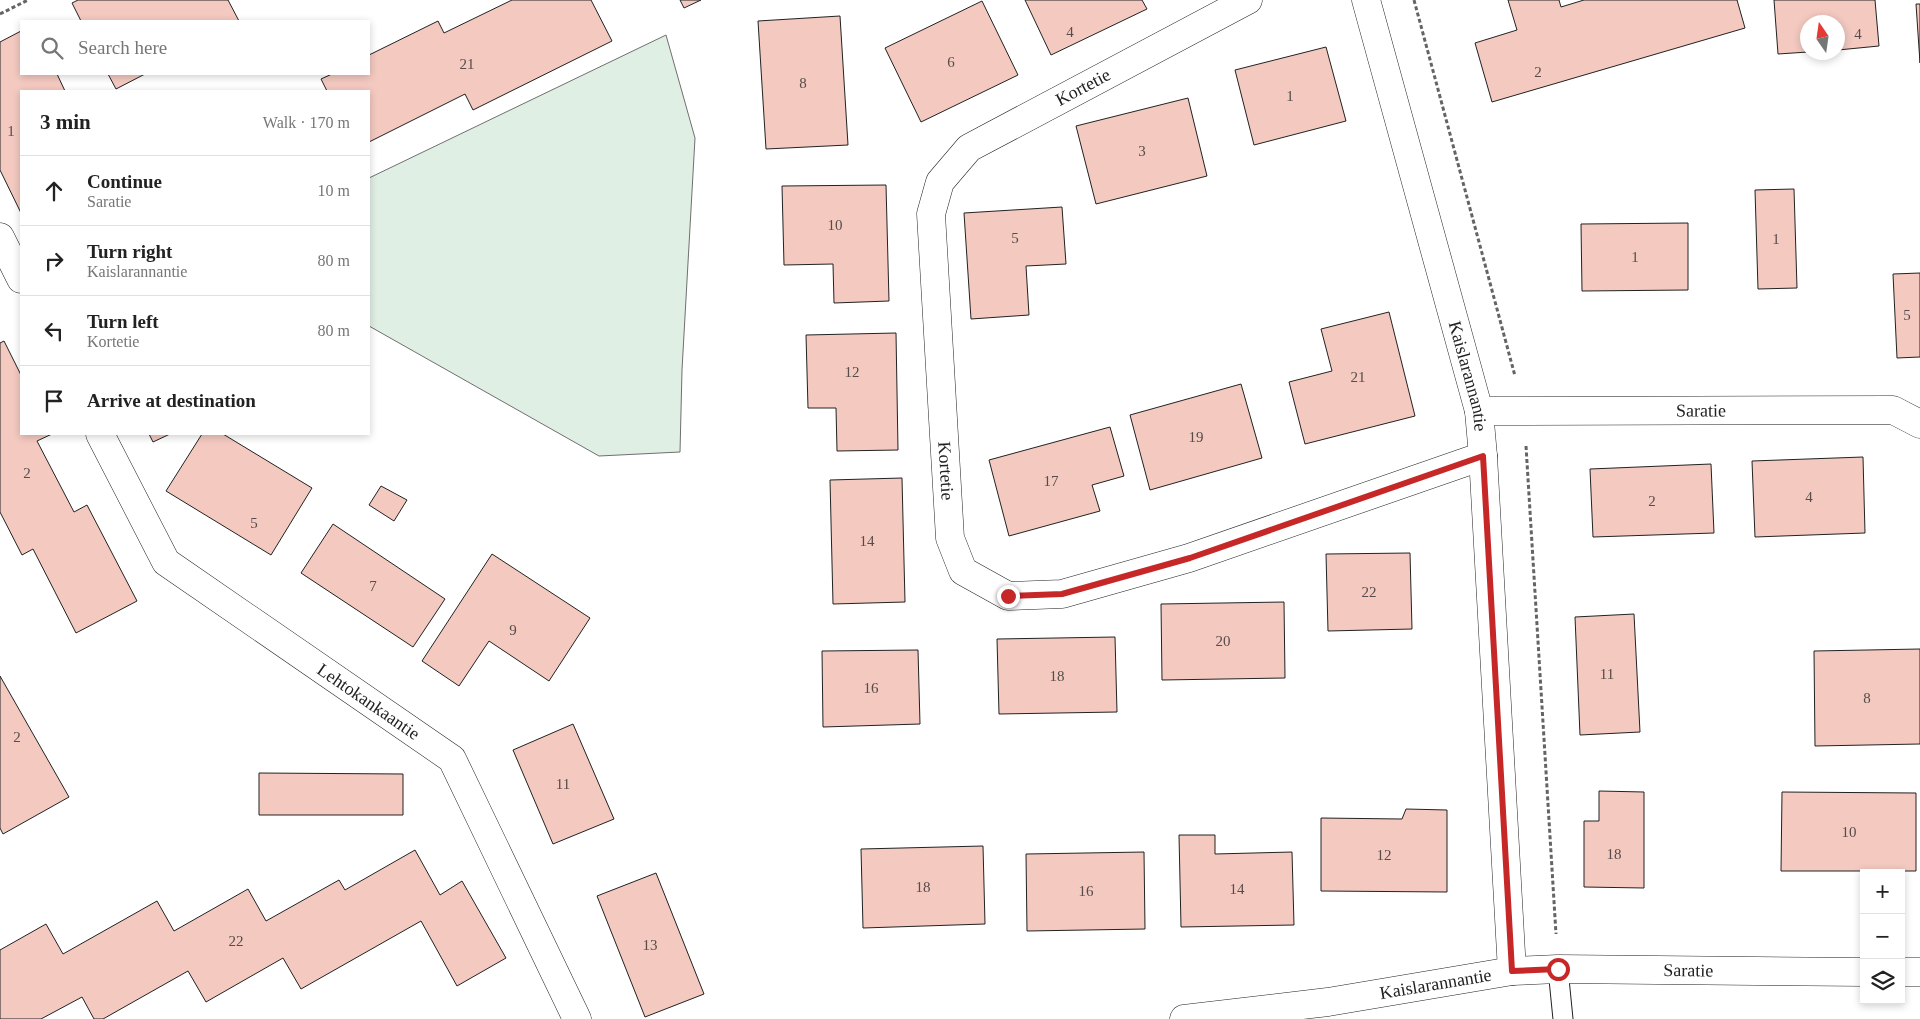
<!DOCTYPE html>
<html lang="en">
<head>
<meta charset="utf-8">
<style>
	body { margin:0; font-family:Georgia,serif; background:#f2f2f2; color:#222 }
	.controls { position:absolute; right:15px; bottom:15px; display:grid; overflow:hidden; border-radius:0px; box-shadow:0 2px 8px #0003 }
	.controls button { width:45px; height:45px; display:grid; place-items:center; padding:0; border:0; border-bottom:1px solid #e0e0e0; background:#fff; color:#222; font:25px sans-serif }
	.compass { position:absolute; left:1800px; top:15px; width:45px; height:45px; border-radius:50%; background:#fff; box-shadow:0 2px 8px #0003; rotate:347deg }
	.stop { position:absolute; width:15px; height:15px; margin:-11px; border:4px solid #c62828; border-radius:50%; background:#fff }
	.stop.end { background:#c62828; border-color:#fff; box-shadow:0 1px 5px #0008 }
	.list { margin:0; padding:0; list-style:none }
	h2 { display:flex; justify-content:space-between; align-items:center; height:65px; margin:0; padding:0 20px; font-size:21px }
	h2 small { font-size:16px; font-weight:400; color:#767676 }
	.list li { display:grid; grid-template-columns:32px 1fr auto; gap:15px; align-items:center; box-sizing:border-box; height:70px; padding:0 20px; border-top:1px solid #e0e0e0 }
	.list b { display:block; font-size:19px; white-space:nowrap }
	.list p { margin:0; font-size:16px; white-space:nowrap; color:#767676 }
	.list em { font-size:16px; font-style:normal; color:#767676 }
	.icon { flex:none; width:28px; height:28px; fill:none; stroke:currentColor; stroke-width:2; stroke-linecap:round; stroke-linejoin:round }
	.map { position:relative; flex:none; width:1920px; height:1019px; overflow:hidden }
	.search { position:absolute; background:#fff; box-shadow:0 2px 8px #0003; left:20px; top:20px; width:350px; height:55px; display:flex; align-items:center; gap:12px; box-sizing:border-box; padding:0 18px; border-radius:0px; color:#767676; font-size:19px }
	.panel { position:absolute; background:#fff; box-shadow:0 2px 8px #0003; left:20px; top:90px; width:350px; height:345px; border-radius:0px }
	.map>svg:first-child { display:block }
</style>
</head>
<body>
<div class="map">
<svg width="1920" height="1019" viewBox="0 0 1920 1019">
	<rect width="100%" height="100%" fill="#fff"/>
	<!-- green -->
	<polygon fill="#e0efe3" stroke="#6f6f6f" points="666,35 695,138 682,370 680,452 599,456 369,326 369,178"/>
	<!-- building -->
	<g fill="#f3c9c0" stroke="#222">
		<polygon points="78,0 228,0 239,21 81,21 72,3"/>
		<polygon points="512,0 591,0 612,41 473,110 465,94 369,142 369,91 327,91 321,79 332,74 369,74 369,55 438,21 444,33"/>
		<polygon points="680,0 701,0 684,8"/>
		<polygon points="1025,0 1142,0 1147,9 1051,55"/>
		<polygon points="1508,0 1559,0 1561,7 1584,0 1737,0 1745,28 1492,102 1475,43 1517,30"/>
		<polygon points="1774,0 1875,0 1879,46 1838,50 1838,22 1808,22 1808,52 1778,54"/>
		<polygon points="982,1 1018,75 921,122 885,48"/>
		<polygon points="1916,4 1920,4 1920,63"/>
		<polygon points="840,16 848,145 766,149 758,21"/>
		<polygon points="21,31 21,74 57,74 65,91 21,91 21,213 0,170 0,42"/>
		<polygon points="1326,47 1346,121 1254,145 1235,70"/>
		<polygon points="108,74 145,74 116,89"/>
		<polygon points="1188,98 1207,176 1096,204 1076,126"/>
		<polygon points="886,185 889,301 834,303 833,264 784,265 782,186"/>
		<polygon points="1794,189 1797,288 1758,289 1755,190"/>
		<polygon points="1062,207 1066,264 1026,266 1029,315 971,319 964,213"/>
		<polygon points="1688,223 1688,290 1582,291 1581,224"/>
		<polygon points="1920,273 1920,357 1897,358 1893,274"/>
		<polygon points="1389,312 1415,416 1305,444 1289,382 1332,371 1321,329"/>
		<polygon points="896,333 898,450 837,451 836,408 808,408 806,335"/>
		<polygon points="4,341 21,375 21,434 52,434 37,441 74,512 87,505 137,601 76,633 33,549 22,555 0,512 0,343"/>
		<polygon points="1241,384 1262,458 1150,490 1130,415"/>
		<polygon points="1110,427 1124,476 1092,485 1100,511 1009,536 989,460"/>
		<polygon points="149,434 170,434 153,442"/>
		<polygon points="202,434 223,434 312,488 271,555 166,491"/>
		<polygon points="1863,457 1865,533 1755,537 1752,461"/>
		<polygon points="1711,464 1714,533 1593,537 1590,469"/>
		<polygon points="902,478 905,602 833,604 830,480"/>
		<polygon points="381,486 407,500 394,521 369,505"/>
		<polygon points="333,524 445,599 413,647 301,573"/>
		<polygon points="1410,553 1412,629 1328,631 1326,554"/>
		<polygon points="492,554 590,618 549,681 489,641 459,686 422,661"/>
		<polygon points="1284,602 1285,678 1162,680 1161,604"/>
		<polygon points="1634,614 1640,732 1580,735 1575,617"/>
		<polygon points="1115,637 1117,712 999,714 997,639"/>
		<polygon points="1920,649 1920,744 1815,746 1814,651"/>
		<polygon points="918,650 920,724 823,727 822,651"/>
		<polygon points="0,676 69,797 3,834 0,828"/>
		<polygon points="573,724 614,819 553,844 513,750"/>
		<polygon points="259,773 403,774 403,815 259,815"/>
		<polygon points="1599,791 1644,792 1644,888 1584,887 1584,821 1599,821"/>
		<polygon points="1782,792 1916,793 1916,871 1781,871"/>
		<polygon points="1406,809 1447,810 1447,892 1321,891 1321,818 1402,819"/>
		<polygon points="1179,835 1215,835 1215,854 1292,852 1294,925 1181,927"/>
		<polygon points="983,846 985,924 863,928 861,849"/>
		<polygon points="415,850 440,895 462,881 506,958 457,986 421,921 301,989 283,958 206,1002 188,971 103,1019 94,1019 82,997 41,1019 0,1019 0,950 46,924 63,954 157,901 174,931 248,889 266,921 339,880 345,890"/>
		<polygon points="1144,852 1145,929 1027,931 1026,854"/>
		<polygon points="656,873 704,994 645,1017 597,896"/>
	</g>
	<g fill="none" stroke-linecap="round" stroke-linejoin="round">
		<!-- service casing -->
		<g stroke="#222" stroke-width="21">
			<polyline id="service" points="1558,969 1563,1019"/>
		</g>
		<!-- minor casing -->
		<g stroke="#222" stroke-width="29">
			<g id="minor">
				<path id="s1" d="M1248,0l-279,148 -29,34 -9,32 19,324 13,33 45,25 54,-2 127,-36 294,-102"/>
				<path id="s2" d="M1366,0l113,411 4,45 29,515"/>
				<polyline points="0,237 21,279"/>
				<path id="s3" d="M1479,411l414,-1 27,14"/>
				<path id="s4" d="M100,434l66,128 286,197 125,260"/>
				<polyline points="1901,972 1920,972"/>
				<path id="s5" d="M1184,1019l144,-17 184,-31 46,-2 306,3"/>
			</g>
		</g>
		<!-- path -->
		<g stroke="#646464" stroke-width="3" stroke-dasharray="4 2.5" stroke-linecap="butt">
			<polyline points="1414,0 1515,376"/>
			<polyline points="0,14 28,0"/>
			<polyline points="1526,446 1556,934"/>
		</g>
		<!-- service -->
		<use href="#service" stroke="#fff" stroke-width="19"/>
		<!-- minor -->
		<use href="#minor" stroke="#fff" stroke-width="28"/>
	</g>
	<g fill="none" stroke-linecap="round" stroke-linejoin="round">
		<!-- route -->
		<polyline stroke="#c62828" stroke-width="6" points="1008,596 1062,594 1190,558 1483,456 1512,971 1558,969"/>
	</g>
	<g text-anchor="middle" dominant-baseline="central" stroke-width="4" stroke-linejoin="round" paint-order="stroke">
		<!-- number labels -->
		<g font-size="15" fill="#564c4a">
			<text x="1070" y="32">4</text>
			<text x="1858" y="34">4</text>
			<text x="951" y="62">6</text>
			<text x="467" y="64">21</text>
			<text x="1538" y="72">2</text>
			<text x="803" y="83">8</text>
			<text x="1290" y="96">1</text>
			<text x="11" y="131">1</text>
			<text x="1142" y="151">3</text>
			<text x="835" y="225">10</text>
			<text x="1015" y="238">5</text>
			<text x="1776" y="239">1</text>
			<text x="1635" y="257">1</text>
			<text x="1907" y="315">5</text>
			<text x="852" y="372">12</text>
			<text x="1358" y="377">21</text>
			<text x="1196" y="437">19</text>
			<text x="27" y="473">2</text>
			<text x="1051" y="481">17</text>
			<text x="1809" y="497">4</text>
			<text x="1652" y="501">2</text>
			<text x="254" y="523">5</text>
			<text x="867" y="541">14</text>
			<text x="373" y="586">7</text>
			<text x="1369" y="592">22</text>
			<text x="513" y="630">9</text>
			<text x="1223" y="641">20</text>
			<text x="1607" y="674">11</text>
			<text x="1057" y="676">18</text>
			<text x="871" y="688">16</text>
			<text x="1867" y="698">8</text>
			<text x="17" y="737">2</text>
			<text x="563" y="784">11</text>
			<text x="1849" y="832">10</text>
			<text x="1614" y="854">18</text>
			<text x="1384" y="855">12</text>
			<text x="923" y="887">18</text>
			<text x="1237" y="889">14</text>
			<text x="1086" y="891">16</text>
			<text x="236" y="941">22</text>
			<text x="650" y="945">13</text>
		</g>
		<!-- street labels -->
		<g font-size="18" fill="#222" stroke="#fff">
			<text transform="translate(1083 87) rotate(-28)">Kortetie</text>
			<text stroke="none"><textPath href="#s2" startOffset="390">Kaislarannantie</textPath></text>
			<text stroke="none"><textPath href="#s3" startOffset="222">Saratie</textPath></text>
			<text stroke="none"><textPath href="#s1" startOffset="651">Kortetie</textPath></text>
			<text stroke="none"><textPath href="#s4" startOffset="390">Lehtokankaantie</textPath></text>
			<text stroke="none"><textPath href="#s5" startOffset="508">Saratie</textPath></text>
			<text stroke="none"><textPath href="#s5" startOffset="254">Kaislarannantie</textPath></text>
		</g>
	</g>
</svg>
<div class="controls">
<button>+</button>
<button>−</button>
<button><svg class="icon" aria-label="layers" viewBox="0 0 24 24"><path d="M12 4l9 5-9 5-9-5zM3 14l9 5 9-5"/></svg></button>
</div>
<svg class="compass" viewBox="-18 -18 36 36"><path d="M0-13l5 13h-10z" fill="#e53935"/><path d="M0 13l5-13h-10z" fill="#767676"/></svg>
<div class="stop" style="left:1558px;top:969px"></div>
<div class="stop end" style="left:1008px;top:596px"></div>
<div class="search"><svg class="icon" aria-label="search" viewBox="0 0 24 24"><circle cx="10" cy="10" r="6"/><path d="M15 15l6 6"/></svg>Search here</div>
<section class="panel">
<h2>3 min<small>Walk · 170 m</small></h2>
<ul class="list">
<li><svg class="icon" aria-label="ahead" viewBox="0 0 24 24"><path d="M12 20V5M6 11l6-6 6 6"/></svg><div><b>Continue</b><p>Saratie</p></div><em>10 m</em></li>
<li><svg class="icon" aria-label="right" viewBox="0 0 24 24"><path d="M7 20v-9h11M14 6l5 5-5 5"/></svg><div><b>Turn right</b><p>Kaislarannantie</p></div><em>80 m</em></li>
<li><svg class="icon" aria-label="left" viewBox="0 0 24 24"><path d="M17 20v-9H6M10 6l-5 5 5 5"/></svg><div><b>Turn left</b><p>Kortetie</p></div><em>80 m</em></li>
<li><svg class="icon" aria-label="arrive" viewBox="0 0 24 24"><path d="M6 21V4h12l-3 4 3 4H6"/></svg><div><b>Arrive at destination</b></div></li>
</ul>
</section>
</div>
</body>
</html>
